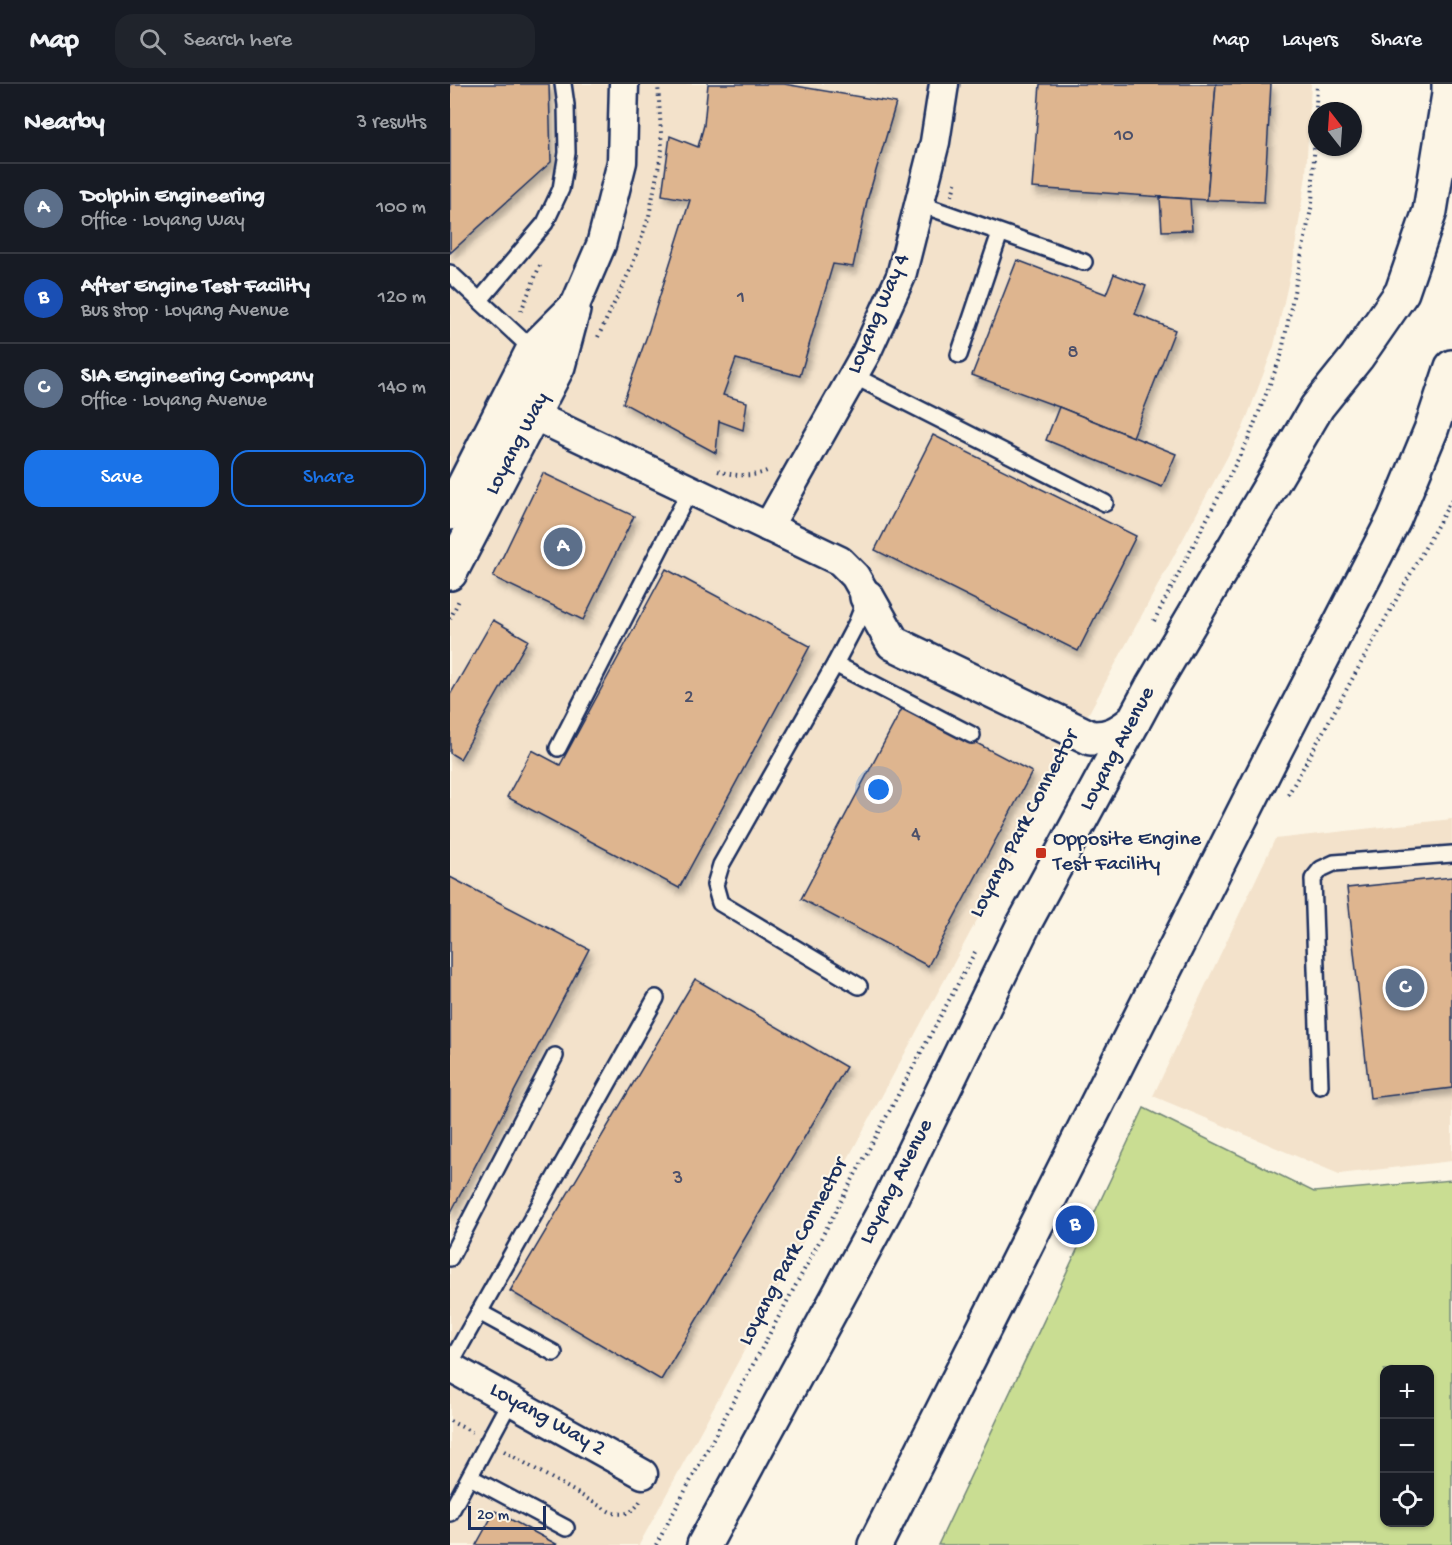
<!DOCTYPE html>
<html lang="en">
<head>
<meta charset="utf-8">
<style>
	body { margin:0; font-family:"Gochi Hand",sans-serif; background:#20242c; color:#f1f3f6 }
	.controls { position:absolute; right:18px; bottom:18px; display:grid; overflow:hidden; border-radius:12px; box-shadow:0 2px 4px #0004 }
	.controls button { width:54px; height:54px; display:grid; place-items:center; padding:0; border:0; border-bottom:2px solid #363941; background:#171b24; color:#f1f3f6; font:30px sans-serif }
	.compass { position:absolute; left:858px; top:18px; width:54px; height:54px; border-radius:50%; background:#171b24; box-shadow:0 2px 4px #0004; rotate:343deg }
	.scale { position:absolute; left:18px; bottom:15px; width:78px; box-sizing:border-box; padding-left:6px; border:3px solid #1b2f5e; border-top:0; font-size:16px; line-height:21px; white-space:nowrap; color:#1b2f5e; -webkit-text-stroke:4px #fcf5e5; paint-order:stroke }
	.you { position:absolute; left:429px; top:706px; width:21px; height:21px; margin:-15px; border:4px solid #fff; border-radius:50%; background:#1a73e8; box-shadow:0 0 0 9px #1a73e833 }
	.badge { display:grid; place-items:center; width:39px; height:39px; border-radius:50%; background:#1a73e8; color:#fff; font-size:20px; font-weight:700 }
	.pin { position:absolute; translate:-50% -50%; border:3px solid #fff; box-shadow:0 2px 6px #0006 }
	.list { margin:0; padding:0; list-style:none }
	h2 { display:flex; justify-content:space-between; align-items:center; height:78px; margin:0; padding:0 24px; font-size:26px }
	h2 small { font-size:20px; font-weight:400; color:#9ea1a6 }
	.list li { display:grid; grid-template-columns:39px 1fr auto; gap:18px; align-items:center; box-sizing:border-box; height:90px; padding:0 24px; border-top:2px solid #363941 }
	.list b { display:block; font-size:22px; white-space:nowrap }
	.list p { margin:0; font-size:20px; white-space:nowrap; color:#9ea1a6 }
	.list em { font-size:20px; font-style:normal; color:#9ea1a6 }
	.actions { display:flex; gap:12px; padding:18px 24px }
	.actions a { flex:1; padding:14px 0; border:2px solid #1a73e8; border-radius:18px; text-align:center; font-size:21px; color:#1a73e8 }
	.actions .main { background:#1a73e8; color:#fff }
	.icon { flex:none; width:33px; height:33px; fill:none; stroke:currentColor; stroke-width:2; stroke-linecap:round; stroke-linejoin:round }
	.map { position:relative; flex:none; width:1002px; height:1461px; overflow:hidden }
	header { display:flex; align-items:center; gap:36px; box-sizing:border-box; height:84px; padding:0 30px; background:#171b24; border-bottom:2px solid #363941 }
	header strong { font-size:28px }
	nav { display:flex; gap:33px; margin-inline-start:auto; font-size:21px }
	.search { width:420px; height:54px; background:#20242c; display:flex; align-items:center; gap:15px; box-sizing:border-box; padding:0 21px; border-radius:18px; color:#9ea1a6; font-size:22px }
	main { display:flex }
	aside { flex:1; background:#171b24 }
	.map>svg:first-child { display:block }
</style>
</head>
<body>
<header>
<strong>Map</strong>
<div class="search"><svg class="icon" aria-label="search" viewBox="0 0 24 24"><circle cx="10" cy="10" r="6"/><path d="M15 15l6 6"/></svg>Search here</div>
<nav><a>Map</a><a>Layers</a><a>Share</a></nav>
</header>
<main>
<aside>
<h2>Nearby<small>3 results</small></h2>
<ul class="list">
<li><span class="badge" style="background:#5c6f8a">A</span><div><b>Dolphin Engineering</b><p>Office · Loyang Way</p></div><em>100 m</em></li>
<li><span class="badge" style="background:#1a4fb4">B</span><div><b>After Engine Test Facility</b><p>Bus stop · Loyang Avenue</p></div><em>120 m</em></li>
<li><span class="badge" style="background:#5c6f8a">C</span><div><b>SIA Engineering Company</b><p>Office · Loyang Avenue</p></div><em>140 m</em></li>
</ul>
<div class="actions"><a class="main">Save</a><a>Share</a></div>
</aside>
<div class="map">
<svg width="1002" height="1461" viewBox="0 0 1002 1461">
	<defs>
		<filter id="shadow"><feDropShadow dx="3.5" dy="6" stdDeviation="3" flood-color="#0004"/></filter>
	</defs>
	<rect width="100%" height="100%" fill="#fcf5e5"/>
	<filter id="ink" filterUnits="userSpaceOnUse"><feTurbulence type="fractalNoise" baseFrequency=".0167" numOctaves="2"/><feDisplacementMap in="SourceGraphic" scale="12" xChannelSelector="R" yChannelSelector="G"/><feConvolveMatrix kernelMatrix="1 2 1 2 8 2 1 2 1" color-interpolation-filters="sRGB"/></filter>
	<g filter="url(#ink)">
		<!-- built -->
		<g fill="#f3e2cb">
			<polygon points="0,0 861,0 856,91 843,178 824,262 793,344 189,1461 0,1461"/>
			<polygon points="1002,735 1002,1077 889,1090 703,1012 825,755"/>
		</g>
		<!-- green -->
		<path fill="#c9dd92" stroke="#728678" stroke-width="1.5" fill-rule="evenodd" d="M694,1024l170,84 138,-12v365h-514zM934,1286h46v152h-46z"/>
		<!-- building -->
		<g fill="#deb58f" stroke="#1b2f5e" stroke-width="1.5" filter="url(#shadow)">
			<polygon points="0,0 99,0 101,78 0,169"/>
			<polygon points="258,0 334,0 446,19 417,117 403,183 383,180 350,292 286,275 273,311 297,318 293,346 269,337 266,369 173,319 199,246 240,116 212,111 220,52 248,63 254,41"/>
			<polygon points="590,0 766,0 757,116 582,104"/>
			<polygon points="766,0 821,0 814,118 757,116"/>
			<polygon points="710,113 740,115 742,146 712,147"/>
			<polygon points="567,176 656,210 664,190 696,202 685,230 725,246 683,353 609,323 522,291"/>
			<polygon points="609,323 726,370 712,403 596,356"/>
			<polygon points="483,351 686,452 628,567 425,466"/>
			<polygon points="93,389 184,432 133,536 43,493"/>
			<polygon points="216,485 360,562 229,804 57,713 82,666 110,681"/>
			<polygon points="43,536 78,556 10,675 0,669 0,611"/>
			<polygon points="454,621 582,688 478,882 351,815"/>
			<polygon points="0,793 139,865 0,1130"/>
			<polygon points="1002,793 1002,1004 920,1014 897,804"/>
			<polygon points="245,895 396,983 211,1296 60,1207"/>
			<polygon points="45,1427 108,1461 26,1461"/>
		</g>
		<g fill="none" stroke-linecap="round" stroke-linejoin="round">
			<!-- lane casing -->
			<g stroke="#1b2f5e" stroke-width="20">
				<g id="lane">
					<polyline points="470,120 634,178"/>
					<polyline points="0,189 83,266"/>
					<polyline points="30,216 95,139 111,105 117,69 116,21 113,0"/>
					<polyline points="509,271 550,149"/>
					<polyline points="404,292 655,419"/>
					<polyline points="385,580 522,651"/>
					<polyline points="108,664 240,406"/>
					<polyline points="409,902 270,819 265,801 271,781 385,580 406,540 416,515"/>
					<polyline points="870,1002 863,795 871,785 884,779 1002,770"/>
					<polyline points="0,1174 105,972"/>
					<polyline points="29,1228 104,1269"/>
					<polyline points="0,1280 206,914"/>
					<polyline points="20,1393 116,1444"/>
					<polyline points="0,1429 61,1315"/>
				</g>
			</g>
			<!-- street casing -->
			<g stroke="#1b2f5e" stroke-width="33">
				<g id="street">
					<polyline points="123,226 151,161 172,78 174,0"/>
					<polyline points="83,331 390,477 405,492 417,513"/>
					<polyline points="318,443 416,269 451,192 485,58 494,0"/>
					<polyline points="0,1283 193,1390"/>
				</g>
			</g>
			<!-- secondary casing -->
			<g stroke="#1b2f5e" stroke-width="38">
				<g id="secondary">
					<polyline points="0,429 83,266 122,227"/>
					<polyline points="0,489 108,282 123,226"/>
				</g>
			</g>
			<!-- primary casing -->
			<g stroke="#1b2f5e" stroke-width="38">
				<g id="primary">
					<path d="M417,513l26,46 198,95c18,1 28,-5 42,-16"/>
					<polyline points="254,1461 436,1124 574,840 702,603 867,323 907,273 952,208 980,127 999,10 999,0"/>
					<polyline points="425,1461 821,674 944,435 981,346 1002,283"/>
				</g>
			</g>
			<!-- path -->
			<g stroke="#1b2f5e" stroke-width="4" stroke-dasharray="1.5 4.5" stroke-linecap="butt">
				<polyline points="502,112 506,96"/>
				<polyline points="71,227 91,179"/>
				<polyline points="148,253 182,182 199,132 212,65 208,0"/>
				<path d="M268,387c17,5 35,7 51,-1"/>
				<polyline points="0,535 9,516"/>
				<polyline points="704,537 798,356 831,272 862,120 867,0"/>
				<polyline points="838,711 1002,415"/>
				<polyline points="0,1337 22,1348"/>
				<path d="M54,1367l108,62c15,2 21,0 29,-13"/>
				<polyline points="206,1461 525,868"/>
			</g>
			<!-- lane -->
			<use href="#lane" stroke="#fcf5e5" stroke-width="15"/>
			<!-- street -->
			<use href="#street" stroke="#fcf5e5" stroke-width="28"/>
			<!-- secondary -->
			<use href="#secondary" stroke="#fcf5e5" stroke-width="33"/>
			<!-- primary -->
			<use href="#primary" stroke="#fcf5e5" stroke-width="33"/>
		</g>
	</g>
	<!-- markers -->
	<rect fill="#c8321e" stroke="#fcf5e5" stroke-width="2" x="585" y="763" width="12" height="12" rx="3"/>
	<g text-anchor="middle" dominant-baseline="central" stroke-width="4.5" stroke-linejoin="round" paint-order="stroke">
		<!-- number labels -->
		<g font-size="20" fill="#4c506a">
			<text x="674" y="52">10</text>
			<text x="291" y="214">1</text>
			<text x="623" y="269">8</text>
			<text x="239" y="614">2</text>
			<text x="466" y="751">4</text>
			<text x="228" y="1095">3</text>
		</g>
		<!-- street labels -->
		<g font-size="22" fill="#1b2f5e" stroke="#fcf5e5">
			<text transform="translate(429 230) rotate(-67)">Loyang Way 4</text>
			<text transform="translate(68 360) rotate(-62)">Loyang Way</text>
			<text transform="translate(668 665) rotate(-62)">Loyang Avenue</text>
			<text transform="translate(575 740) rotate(-62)">Loyang Park Connector</text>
			<text transform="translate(447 1098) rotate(-63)">Loyang Avenue</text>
			<text transform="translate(344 1168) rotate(-62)">Loyang Park Connector</text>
			<text transform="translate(97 1336) rotate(29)">Loyang Way 2</text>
		</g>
		<!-- poi labels -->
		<g font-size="22" fill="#1b2f5e" stroke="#fcf5e5" text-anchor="start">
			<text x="603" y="756">Opposite Engine<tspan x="603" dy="25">Test Facility</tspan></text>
		</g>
	</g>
</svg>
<div class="controls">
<button>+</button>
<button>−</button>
<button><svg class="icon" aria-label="locate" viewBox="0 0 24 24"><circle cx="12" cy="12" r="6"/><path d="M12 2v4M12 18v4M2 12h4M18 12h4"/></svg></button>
</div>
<svg class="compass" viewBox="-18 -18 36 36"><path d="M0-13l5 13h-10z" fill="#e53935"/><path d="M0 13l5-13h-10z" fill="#9ea1a6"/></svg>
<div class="scale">20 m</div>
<div class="you"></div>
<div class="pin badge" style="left:113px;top:463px;background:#5c6f8a">A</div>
<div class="pin badge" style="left:625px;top:1141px;background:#1a4fb4">B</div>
<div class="pin badge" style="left:955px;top:904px;background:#5c6f8a">C</div>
</div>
</main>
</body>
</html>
